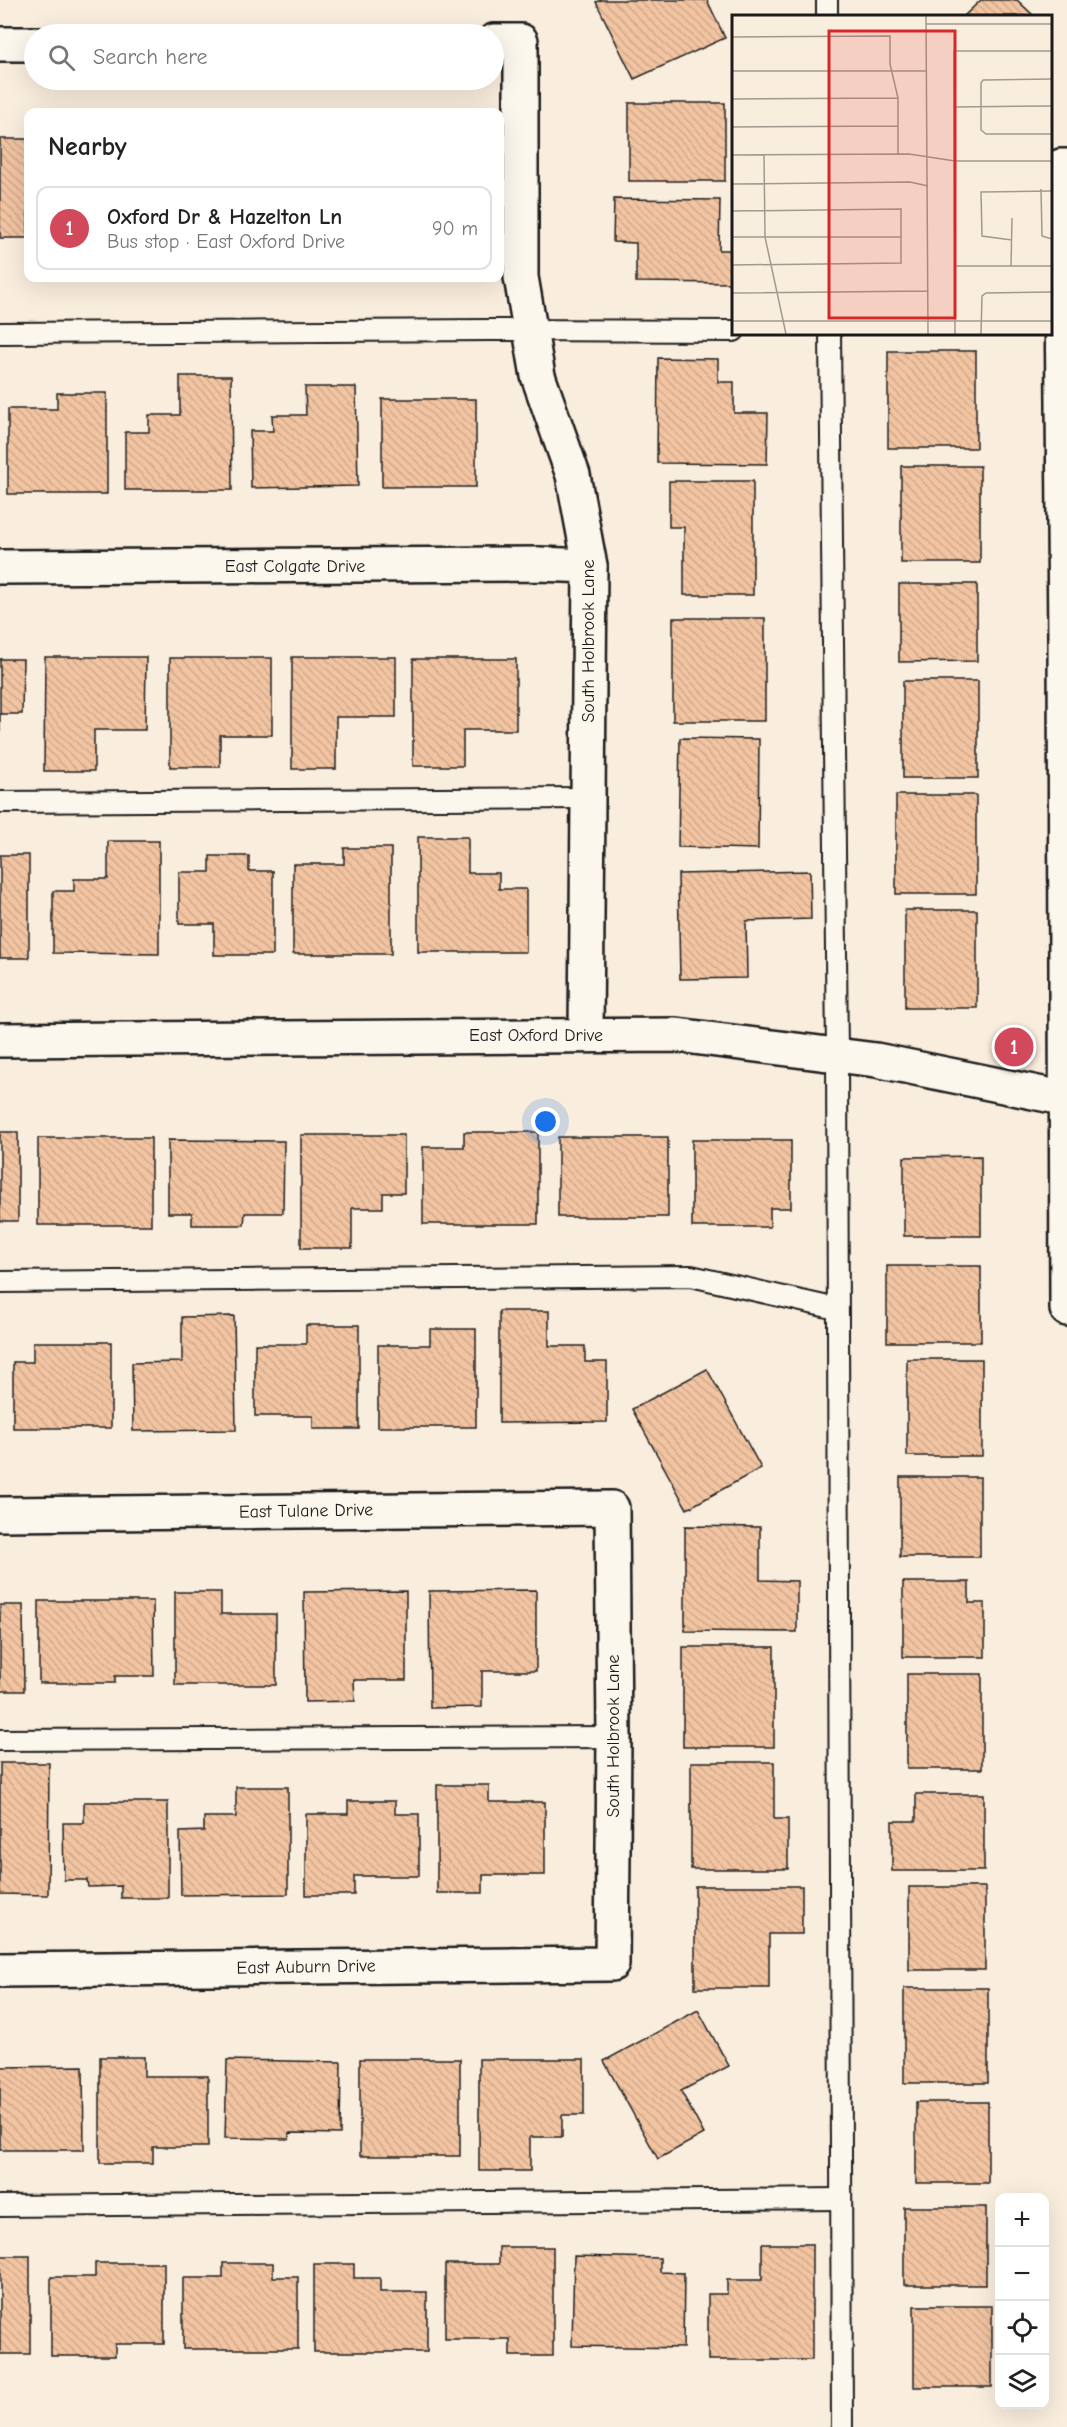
<!DOCTYPE html>
<html lang="en">
<head>
<meta charset="utf-8">
<style>
	body { margin:0; font-family:"Comic Neue",sans-serif; background:#f2f2f2; color:#222 }
	.controls { position:absolute; right:18px; bottom:18px; display:grid; overflow:hidden; border-radius:12px; box-shadow:0 6px 24px #0002 }
	.controls button { width:54px; height:54px; display:grid; place-items:center; padding:0; border:0; border-bottom:2px solid #e0e0e0; background:#fff; color:#222; font:30px sans-serif }
	.you { position:absolute; left:546px; top:1122px; width:21px; height:21px; margin:-15px; border:4px solid #fff; border-radius:50%; background:#1a73e8; box-shadow:0 0 0 9px #1a73e833 }
	.badge { display:grid; place-items:center; width:39px; height:39px; border-radius:50%; background:#d1495b; color:#fff; font-size:20px; font-weight:700 }
	.pin { position:absolute; translate:-50% -50%; border:3px solid #fff; box-shadow:0 2px 6px #0006 }
	.list { margin:0; padding:0; list-style:none }
	h2 { display:flex; justify-content:space-between; align-items:center; height:78px; margin:0; padding:0 24px; font-size:26px }
	h2 small { font-size:20px; font-weight:400; color:#767676 }
	.list li { display:grid; grid-template-columns:39px 1fr auto; gap:18px; align-items:center; box-sizing:border-box; height:84px; margin:0 12px 12px; padding:0 12px; border:2px solid #e0e0e0; border-radius:12px }
	.list b { display:block; font-size:22px; white-space:nowrap }
	.list p { margin:0; font-size:20px; white-space:nowrap; color:#767676 }
	.list em { font-size:20px; font-style:normal; color:#767676 }
	.icon { flex:none; width:33px; height:33px; fill:none; stroke:currentColor; stroke-width:2; stroke-linecap:round; stroke-linejoin:round }
	.map { position:relative; flex:none; width:1067px; height:2427px; overflow:hidden }
	.search { position:absolute; background:#fff; box-shadow:0 6px 24px #0002; left:24px; top:24px; width:480px; height:66px; display:flex; align-items:center; gap:15px; box-sizing:border-box; padding:0 21px; border-radius:33px; color:#767676; font-size:22px }
	.panel { position:absolute; background:#fff; box-shadow:0 6px 24px #0002; left:24px; top:108px; width:480px; height:174px; border-radius:12px }
	.map>svg:first-child { display:block }
</style>
</head>
<body>
<div class="map">
<svg width="1067" height="2427" viewBox="0 0 1067 2427">
	<defs>
		<pattern id="building-back-hatch" width="6" height="6" patternUnits="userSpaceOnUse" patternTransform="scale(1.5)"><rect width="6" height="6" fill="#f2c4a2"/><path d="M-1 5l2 2M0 0l6 6M5-1l2 2" fill="none" stroke="#cfa88b"/></pattern>
	</defs>
	<rect width="100%" height="100%" fill="#f9eddd"/>
	<filter id="ink" filterUnits="userSpaceOnUse"><feTurbulence type="fractalNoise" baseFrequency=".0167" numOctaves="2"/><feDisplacementMap in="SourceGraphic" scale="12" xChannelSelector="R" yChannelSelector="G"/><feConvolveMatrix kernelMatrix="1 2 1 2 8 2 1 2 1" color-interpolation-filters="sRGB"/></filter>
	<g filter="url(#ink)">
		<!-- building -->
		<g fill="url(#building-back-hatch)" stroke="#1c1c1c" stroke-width="1.5">
			<polygon points="601,0 707,0 725,38 634,79 596,2"/>
			<polygon points="981,0 1017,0 1034,16 964,16"/>
			<rect x="629" y="103" width="96" height="78"/>
			<rect x="0" y="139" width="28" height="99"/>
			<polygon points="614,199 720,200 719,250 734,250 734,283 636,282 636,243 613,242"/>
			<rect x="888" y="351" width="88" height="97"/>
			<polygon points="658,358 718,359 718,382 734,382 734,413 768,413 767,464 657,463"/>
			<polygon points="180,376 231,376 232,490 125,490 125,432 149,432 149,415 180,415"/>
			<polygon points="305,387 356,387 358,486 251,488 250,431 273,431 272,415 306,415"/>
			<polygon points="57,393 107,393 107,494 8,494 8,409 57,409"/>
			<rect x="382" y="399" width="94" height="88"/>
			<rect x="901" y="466" width="79" height="97"/>
			<polygon points="669,481 753,481 753,595 684,595 684,527 669,527"/>
			<polygon points="899,584 977,584 977,661 899,662"/>
			<rect x="673" y="618" width="92" height="103"/>
			<polygon points="45,657 146,657 145,730 94,730 94,771 44,771"/>
			<polygon points="292,657 396,657 396,717 336,717 336,769 292,769"/>
			<polygon points="170,658 272,658 272,735 220,735 220,767 170,767"/>
			<polygon points="0,659 23,659 22,714 0,714 0,733"/>
			<polygon points="413,659 516,659 516,730 463,730 463,766 413,766"/>
			<rect x="903" y="681" width="75" height="97"/>
			<polygon points="680,738 759,739 758,849 678,847"/>
			<rect x="896" y="795" width="80" height="99"/>
			<polygon points="418,837 468,837 468,873 499,873 499,889 526,889 526,952 418,952"/>
			<polygon points="108,841 159,841 159,954 53,953 53,891 74,891 74,879 108,879"/>
			<polygon points="344,848 391,848 391,954 293,954 293,864 344,864"/>
			<rect x="0" y="855" width="29" height="103"/>
			<polygon points="210,856 249,856 249,871 273,871 273,955 214,955 214,924 179,924 179,872 210,872"/>
			<polygon points="810,871 811,919 746,921 747,978 680,979 678,874"/>
			<rect x="905" y="910" width="72" height="98"/>
			<rect x="0" y="1132" width="18" height="89"/>
			<polygon points="464,1132 538,1132 538,1224 423,1224 423,1147 464,1147"/>
			<polygon points="301,1135 404,1135 404,1193 383,1193 383,1208 352,1208 352,1248 301,1248"/>
			<rect x="558" y="1137" width="110" height="80"/>
			<rect x="38" y="1138" width="113" height="87"/>
			<polygon points="168,1140 284,1141 283,1213 245,1213 244,1225 192,1225 192,1213 168,1213"/>
			<polygon points="692,1140 791,1140 791,1208 770,1208 770,1227 692,1227"/>
			<polygon points="981,1156 981,1236 904,1236 904,1157"/>
			<rect x="887" y="1266" width="94" height="76"/>
			<polygon points="499,1311 549,1311 549,1346 585,1346 585,1362 607,1362 607,1422 499,1423"/>
			<polygon points="234,1316 236,1430 133,1431 132,1363 182,1362 182,1317"/>
			<polygon points="306,1325 359,1325 359,1429 313,1429 313,1416 255,1416 255,1344 306,1344"/>
			<polygon points="430,1329 476,1329 476,1427 378,1427 378,1345 430,1345"/>
			<polygon points="33,1342 111,1342 111,1428 13,1428 13,1362 33,1362"/>
			<rect x="907" y="1359" width="75" height="97"/>
			<polygon points="707,1369 761,1468 687,1509 632,1409"/>
			<rect x="900" y="1477" width="80" height="80"/>
			<polygon points="685,1526 760,1527 760,1580 797,1581 797,1632 685,1631"/>
			<polygon points="903,1582 969,1582 969,1603 985,1603 985,1657 903,1657"/>
			<polygon points="536,1590 536,1671 482,1671 482,1707 430,1708 429,1591"/>
			<polygon points="406,1591 406,1680 354,1680 355,1701 305,1702 304,1592"/>
			<polygon points="175,1592 221,1592 221,1614 276,1614 276,1685 175,1685"/>
			<polygon points="39,1601 153,1601 154,1676 115,1676 115,1683 39,1683"/>
			<polygon points="0,1605 23,1605 24,1691 0,1691"/>
			<rect x="683" y="1647" width="91" height="100"/>
			<rect x="907" y="1674" width="75" height="95"/>
			<polygon points="691,1762 774,1762 774,1819 788,1819 788,1869 691,1869"/>
			<polygon points="0,1763 49,1763 48,1895 0,1894"/>
			<polygon points="437,1785 489,1785 489,1802 545,1802 545,1875 483,1875 483,1893 437,1893"/>
			<polygon points="236,1787 288,1787 288,1894 181,1895 180,1832 204,1831 204,1817 236,1817"/>
			<polygon points="916,1794 984,1794 984,1871 892,1871 892,1821 916,1821"/>
			<polygon points="348,1801 395,1801 395,1814 419,1814 419,1876 354,1876 354,1895 306,1895 306,1814 348,1814"/>
			<polygon points="84,1802 168,1802 168,1898 121,1898 121,1886 88,1887 87,1880 64,1880 63,1823 84,1823"/>
			<polygon points="695,1886 802,1886 802,1934 769,1934 769,1988 695,1988"/>
			<rect x="909" y="1887" width="76" height="83"/>
			<rect x="904" y="1988" width="84" height="95"/>
			<polygon points="698,2010 729,2066 681,2091 704,2134 658,2159 604,2061"/>
			<polygon points="100,2057 144,2057 144,2076 208,2076 208,2147 153,2147 153,2163 100,2163"/>
			<rect x="360" y="2059" width="100" height="97"/>
			<polygon points="479,2059 584,2059 584,2115 562,2115 562,2137 530,2137 530,2171 479,2171"/>
			<polygon points="227,2060 341,2062 340,2134 289,2133 289,2139 225,2138"/>
			<polygon points="83,2066 84,2150 0,2150 0,2067"/>
			<rect x="916" y="2102" width="72" height="81"/>
			<rect x="904" y="2207" width="82" height="78"/>
			<polygon points="762,2244 812,2244 812,2360 708,2360 708,2294 727,2294 727,2280 762,2280"/>
			<polygon points="499,2247 553,2247 553,2356 510,2356 510,2339 445,2339 445,2264 499,2264"/>
			<rect x="0" y="2256" width="30" height="98"/>
			<polygon points="574,2256 660,2258 660,2272 684,2273 683,2348 572,2346"/>
			<polygon points="95,2263 164,2263 164,2344 115,2344 115,2356 51,2356 51,2277 95,2277"/>
			<polygon points="223,2263 273,2263 273,2277 298,2277 298,2349 183,2349 183,2278 223,2278"/>
			<polygon points="314,2264 354,2264 354,2278 380,2278 380,2292 427,2292 427,2352 314,2352"/>
			<rect x="914" y="2306" width="78" height="81"/>
		</g>
		<g fill="none" stroke-linecap="round" stroke-linejoin="round">
			<!-- lane casing -->
			<g stroke="#1c1c1c" stroke-width="24">
				<g id="lane">
					<polyline points="827,0 827,16"/>
					<polyline points="0,333 490,330 734,331"/>
					<polyline points="830,333 837,1055 842,2427"/>
					<polyline points="0,802 588,798"/>
					<polyline points="0,1282 691,1276 837,1309"/>
					<polyline points="0,1740 614,1737"/>
					<polyline points="0,2206 841,2199"/>
				</g>
			</g>
			<!-- street casing -->
			<g stroke="#1c1c1c" stroke-width="38">
				<g id="street">
					<polyline points="494,41 521,41 521,277 538,376 573,475 590,566 586,1035"/>
					<polyline points="0,44 34,44"/>
					<polyline points="1067,166 1061,166 1065,639 1067,1309"/>
					<polyline points="0,567 539,564 590,566"/>
					<polyline points="0,1040 677,1035 876,1060 1067,1099"/>
					<polyline points="0,1514 612,1508 614,1737 612,1964 0,1970"/>
				</g>
			</g>
			<!-- lane -->
			<use href="#lane" stroke="#fbf7ec" stroke-width="20"/>
			<!-- street -->
			<use href="#street" stroke="#fbf7ec" stroke-width="33"/>
		</g>
	</g>
	<g text-anchor="middle" dominant-baseline="central" stroke-width="4.5" stroke-linejoin="round" paint-order="stroke">
		<!-- street labels -->
		<g font-size="18" fill="#1c1c1c" stroke="#fbf7ec">
			<text x="295" y="566">East Colgate Drive</text>
			<text transform="translate(588 641) rotate(-90)">South Holbrook Lane</text>
			<text x="536" y="1035">East Oxford Drive</text>
			<text transform="translate(306 1511) rotate(-1)">East Tulane Drive</text>
			<text transform="translate(613 1736) rotate(-90)">South Holbrook Lane</text>
			<text transform="translate(306 1967) rotate(-1)">East Auburn Drive</text>
		</g>
	</g>
	<!-- overview -->
	<g transform="translate(732 15)">
		<rect width="320" height="320" fill="#f9eddd"/>
		<path fill="none" stroke="#a19990" stroke-width="1.5" d="M194,1l2,318M194,9h126M0,22l158,-1v28l8,34v56M0,56h195M320,64l-69,1 -2,3v47l5,4h66M0,84l166,-1M223,92l97,-1M0,112l166,-1M0,140l177,-1 46,7h97M32,140l1,82 21,97M0,169l178,-2 18,4M309,174l1,47 10,3M0,196l169,-2v54l-169,2M0,222h169M280,225l-30,-4 -1,-44 71,-1M223,251h97M279,251l1,-48M0,278l196,-2M0,306h320M223,319l-1,-283h98M249,319l1,-38 4,-3 66,-1"/>
		<path fill="#d62828" fill-opacity="0.15" stroke="#d62828" stroke-width="3" d="M97,16h126v287h-126z"/>
		<rect width="320" height="320" fill="none" stroke="#1c1c1c" stroke-width="3"/>
	</g>
</svg>
<div class="controls">
<button>+</button>
<button>−</button>
<button><svg class="icon" aria-label="locate" viewBox="0 0 24 24"><circle cx="12" cy="12" r="6"/><path d="M12 2v4M12 18v4M2 12h4M18 12h4"/></svg></button>
<button><svg class="icon" aria-label="layers" viewBox="0 0 24 24"><path d="M12 4l9 5-9 5-9-5zM3 14l9 5 9-5"/></svg></button>
</div>
<div class="you"></div>
<div class="pin badge" style="left:1014px;top:1047px">1</div>
<div class="search"><svg class="icon" aria-label="search" viewBox="0 0 24 24"><circle cx="10" cy="10" r="6"/><path d="M15 15l6 6"/></svg>Search here</div>
<section class="panel">
<h2>Nearby<small></small></h2>
<ul class="list">
<li><span class="badge">1</span><div><b>Oxford Dr &amp; Hazelton Ln</b><p>Bus stop · East Oxford Drive</p></div><em>90 m</em></li>
</ul>
</section>
</div>
</body>
</html>
